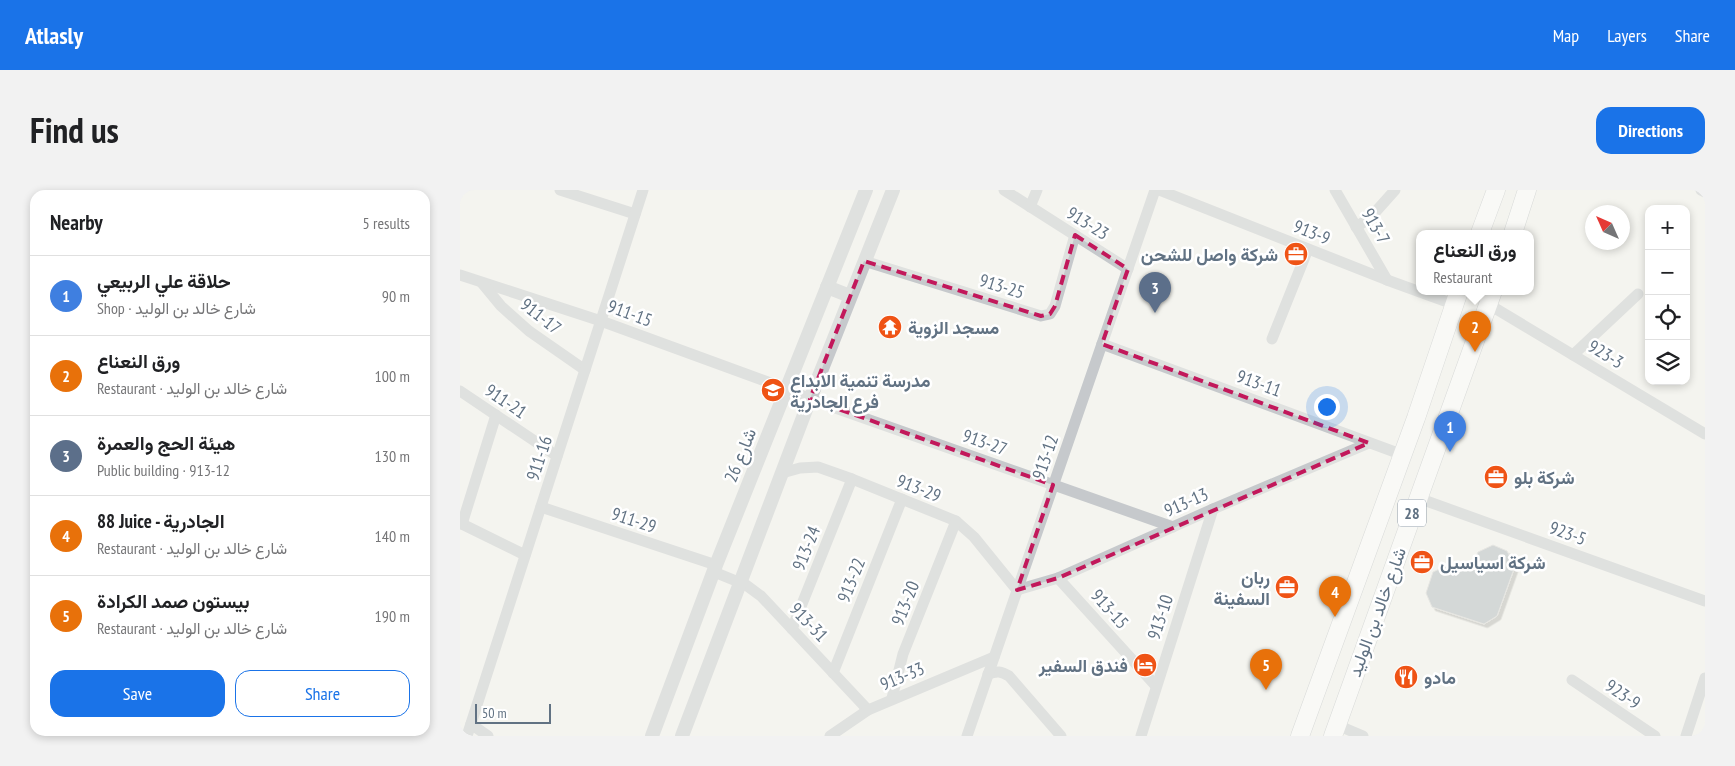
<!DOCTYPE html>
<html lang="en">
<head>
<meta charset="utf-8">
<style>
	body { margin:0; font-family:"PT Sans Narrow",Vazirmatn,sans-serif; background:#f2f2f2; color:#202124 }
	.controls { position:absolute; right:15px; top:15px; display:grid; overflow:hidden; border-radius:10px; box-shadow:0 2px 8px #0003 }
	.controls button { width:45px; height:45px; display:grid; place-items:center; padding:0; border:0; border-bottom:1px solid #e0e0e0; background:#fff; color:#202124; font:25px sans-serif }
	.compass { position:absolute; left:1125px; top:15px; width:45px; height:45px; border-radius:50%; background:#fff; box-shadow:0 2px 8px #0003; rotate:315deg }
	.scale { position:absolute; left:15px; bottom:12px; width:76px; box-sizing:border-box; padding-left:5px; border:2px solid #617283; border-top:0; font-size:14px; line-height:18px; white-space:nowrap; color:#617283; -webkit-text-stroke:4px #fff; paint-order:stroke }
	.you { position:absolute; left:866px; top:216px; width:18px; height:18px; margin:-12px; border:4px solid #fff; border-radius:50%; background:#1a73e8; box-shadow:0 0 0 8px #1a73e833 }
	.badge { display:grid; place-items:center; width:32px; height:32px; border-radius:50%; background:#1a73e8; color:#fff; font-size:16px; font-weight:700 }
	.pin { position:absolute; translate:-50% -41px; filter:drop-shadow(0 1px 2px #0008) }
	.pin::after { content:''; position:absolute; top:26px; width:18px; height:15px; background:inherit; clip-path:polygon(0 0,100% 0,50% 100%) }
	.popup { position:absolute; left:956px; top:40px; width:118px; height:65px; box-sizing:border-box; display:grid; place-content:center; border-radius:10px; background:#fff; filter:drop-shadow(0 1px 4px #0005); font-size:16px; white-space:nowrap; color:#757577 }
	.popup b { font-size:19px; color:#202124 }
	.popup::after { content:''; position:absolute; left:50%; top:100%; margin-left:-10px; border:10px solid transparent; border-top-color:#fff }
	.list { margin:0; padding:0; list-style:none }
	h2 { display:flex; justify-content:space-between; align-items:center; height:65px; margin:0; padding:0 20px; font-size:21px }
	h2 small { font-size:16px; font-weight:400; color:#757577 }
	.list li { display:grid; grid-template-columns:32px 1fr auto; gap:15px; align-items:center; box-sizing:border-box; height:80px; padding:0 20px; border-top:1px solid #e0e0e0 }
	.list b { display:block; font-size:19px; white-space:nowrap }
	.list p { margin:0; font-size:16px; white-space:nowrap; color:#757577 }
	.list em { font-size:16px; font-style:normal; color:#757577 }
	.actions { display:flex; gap:10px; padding:15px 20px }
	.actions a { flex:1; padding:11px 0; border:1px solid #1a73e8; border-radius:15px; text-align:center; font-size:18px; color:#1a73e8 }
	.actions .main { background:#1a73e8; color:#fff }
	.icon { flex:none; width:28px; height:28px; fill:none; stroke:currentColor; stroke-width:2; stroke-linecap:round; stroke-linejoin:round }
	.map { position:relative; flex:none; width:1245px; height:546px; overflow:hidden; border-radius:15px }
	header { display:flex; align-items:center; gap:30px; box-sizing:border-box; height:70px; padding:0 25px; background:#1a73e8; color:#fff }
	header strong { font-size:24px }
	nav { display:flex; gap:28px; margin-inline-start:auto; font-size:18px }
	.intro { display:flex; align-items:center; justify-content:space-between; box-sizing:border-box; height:120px; padding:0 30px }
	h1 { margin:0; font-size:35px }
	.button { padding:12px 22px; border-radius:15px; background:#1a73e8; color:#fff; font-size:18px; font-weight:700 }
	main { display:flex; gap:30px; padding:0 30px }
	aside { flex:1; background:#fff; border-radius:15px; box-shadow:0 2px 8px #0003 }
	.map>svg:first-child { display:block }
</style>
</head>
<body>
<header>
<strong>Atlasly</strong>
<nav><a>Map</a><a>Layers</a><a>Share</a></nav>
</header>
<div class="intro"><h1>Find us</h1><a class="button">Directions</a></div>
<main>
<aside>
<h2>Nearby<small>5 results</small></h2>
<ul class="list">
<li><span class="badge" style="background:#3f7fe0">1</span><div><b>حلاقة علي الربيعي</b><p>Shop · شارع خالد بن الوليد</p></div><em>90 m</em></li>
<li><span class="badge" style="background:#e8710a">2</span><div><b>ورق النعناع</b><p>Restaurant · شارع خالد بن الوليد</p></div><em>100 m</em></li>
<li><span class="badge" style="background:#5c6f8a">3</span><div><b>هيئة الحج والعمرة</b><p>Public building · 913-12</p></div><em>130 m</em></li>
<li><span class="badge" style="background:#e8710a">4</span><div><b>88 Juice - الجادرية</b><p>Restaurant · شارع خالد بن الوليد</p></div><em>140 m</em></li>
<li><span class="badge" style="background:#e8710a">5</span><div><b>بيستون صمد الكرادة</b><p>Restaurant · شارع خالد بن الوليد</p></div><em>190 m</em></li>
</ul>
<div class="actions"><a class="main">Save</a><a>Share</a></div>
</aside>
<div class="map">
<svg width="1245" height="546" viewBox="0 0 1245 546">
	<defs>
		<filter id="shadow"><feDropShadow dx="3.5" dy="3.5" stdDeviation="0" flood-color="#0004"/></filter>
	</defs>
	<rect width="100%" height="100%" fill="#f4f4ef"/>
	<!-- building -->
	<polygon fill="#aeb5ba" stroke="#d5d5d3" filter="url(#shadow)" points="1033,355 1047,361 1055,376 1037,426 1024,434 972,417 966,403 973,382 986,376 998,380 1013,374 1018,362"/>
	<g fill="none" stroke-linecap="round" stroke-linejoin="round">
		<!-- primary casing -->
		<g stroke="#b6babe" stroke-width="19">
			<g id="primary">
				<polyline points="1020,43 1036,0"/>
				<polyline points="1053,43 1067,0"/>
				<polyline points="840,546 956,228 999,101"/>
				<polyline points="873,546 1033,101"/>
			</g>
		</g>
		<!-- minor -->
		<g stroke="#c6c9cc" stroke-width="11">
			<polyline points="100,0 175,24"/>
			<polyline points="544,0 668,79"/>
			<polyline points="699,0 927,90 993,114"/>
			<polyline points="875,0 927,90"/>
			<polyline points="1241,0 1245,2"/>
			<polyline points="570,17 577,0"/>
			<polyline points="896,37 910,28 935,0"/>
			<polyline points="404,71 581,126 590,124 595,116 615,45"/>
			<polyline points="0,85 141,131 327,199 350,209 713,337"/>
			<polyline points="22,93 41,116 69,141 125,180"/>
			<polyline points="1028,114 1245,244"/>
			<polyline points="812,149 848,59"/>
			<polyline points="642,154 943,265"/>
			<polyline points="1113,165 1178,104"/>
			<polyline points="0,201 97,266"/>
			<polyline points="322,283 340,278 358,277 392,289 496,331 514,347 557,400 598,388 753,319 909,253"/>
			<polyline points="958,308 1245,411"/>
			<polyline points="81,317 256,375"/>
			<polyline points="0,333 65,365"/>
			<polyline points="2,334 36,225"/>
			<polyline points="254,382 286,395 301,406 408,520"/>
			<polyline points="598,388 696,496"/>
			<polyline points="332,439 392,289"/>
			<polyline points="373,483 442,309"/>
			<path d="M528,484c9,-3 13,-3 21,2l52,60"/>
			<polyline points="1112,490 1195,546"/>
			<polyline points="432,508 443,464 496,331"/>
			<polyline points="11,534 28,546"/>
			<polyline points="877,535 903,546"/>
			<polyline points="7,546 183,0"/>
			<polyline points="370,546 408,520 534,467"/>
			<polyline points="507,546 695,0"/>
			<polyline points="681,546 753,319"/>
			<polyline points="1226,546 1245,488"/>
		</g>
		<!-- tertiary -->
		<g stroke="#c6c9cc" stroke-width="14">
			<polyline points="367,97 390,106"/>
			<polyline points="192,546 256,375 406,0"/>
			<polyline points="222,546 350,209 433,0"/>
		</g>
		<!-- primary -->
		<use href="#primary" stroke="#fff" stroke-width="18"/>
	</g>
	<!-- marked area -->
	<path d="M0 0H1245V546H0ZM615,45l53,34 -26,75 267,99 -311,135 -41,12 36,-105 -243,-86 54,-138 177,55 9,-2 5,-8z" fill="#f4f4ef" fill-opacity=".55" fill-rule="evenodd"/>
	<path fill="none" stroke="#c2185b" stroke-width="4" stroke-dasharray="10 6" stroke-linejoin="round" d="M615,45l53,34 -26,75 267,99 -311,135 -41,12 36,-105 -243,-86 54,-138 177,55 9,-2 5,-8z"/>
	<!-- icons -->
	<defs>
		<g id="office-disc" transform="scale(1.25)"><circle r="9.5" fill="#ef5315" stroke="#fff"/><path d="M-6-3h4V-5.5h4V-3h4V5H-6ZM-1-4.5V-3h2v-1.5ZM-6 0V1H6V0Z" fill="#fff"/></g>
		<g id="temple-disc" transform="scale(1.25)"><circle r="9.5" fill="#ef5315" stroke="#fff"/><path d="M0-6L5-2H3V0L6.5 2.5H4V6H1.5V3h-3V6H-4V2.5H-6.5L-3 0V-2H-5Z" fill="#fff"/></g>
		<g id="school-disc" transform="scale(1.25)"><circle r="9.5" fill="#ef5315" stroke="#fff"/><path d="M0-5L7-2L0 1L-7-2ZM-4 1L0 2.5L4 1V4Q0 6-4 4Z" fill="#fff"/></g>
		<g id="hotel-disc" transform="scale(1.25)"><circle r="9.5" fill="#ef5315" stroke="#fff"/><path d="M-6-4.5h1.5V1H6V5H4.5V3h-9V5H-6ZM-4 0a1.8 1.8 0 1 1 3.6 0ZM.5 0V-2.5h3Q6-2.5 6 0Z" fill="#fff"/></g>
		<g id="restaurant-disc" transform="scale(1.25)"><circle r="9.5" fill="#ef5315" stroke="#fff"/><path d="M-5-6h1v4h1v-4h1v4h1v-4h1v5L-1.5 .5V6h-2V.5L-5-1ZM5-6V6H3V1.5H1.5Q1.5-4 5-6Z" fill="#fff"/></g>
	</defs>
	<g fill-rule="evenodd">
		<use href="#office-disc" x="836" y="64"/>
		<use href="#temple-disc" x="430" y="137"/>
		<use href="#school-disc" x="313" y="200"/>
		<use href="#office-disc" x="1036" y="287"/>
		<use href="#office-disc" x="962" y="372"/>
		<use href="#office-disc" x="827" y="397"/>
		<use href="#hotel-disc" x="685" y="475"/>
		<use href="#restaurant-disc" x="946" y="487"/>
	</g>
	<g text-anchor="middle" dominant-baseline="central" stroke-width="5" stroke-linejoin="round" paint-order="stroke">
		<!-- shield labels -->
		<rect fill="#fff" stroke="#909ca8" stroke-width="1" x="938" y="309.5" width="28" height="27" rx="4"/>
		<g font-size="16" font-weight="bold" fill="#617283">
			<text x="952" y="323">28</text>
		</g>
		<!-- street labels -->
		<g font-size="18" fill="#617283" stroke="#fff">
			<text transform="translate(628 33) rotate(32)">913-23</text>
			<text transform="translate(916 36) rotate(60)">913-7</text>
			<text transform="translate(852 42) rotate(22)">913-9</text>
			<text transform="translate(542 96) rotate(17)">913-25</text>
			<text transform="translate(170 123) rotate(20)">911-15</text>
			<text transform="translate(81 126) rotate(38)">911-17</text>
			<text transform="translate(1146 164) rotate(31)">923-3</text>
			<text transform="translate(799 193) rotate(20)">913-11</text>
			<text transform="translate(46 211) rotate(34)">911-21</text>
			<text transform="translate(525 252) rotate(19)">913-27</text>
			<text transform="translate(280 265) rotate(-68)">شارع 26</text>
			<text transform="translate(585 267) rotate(-71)">913-12</text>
			<text transform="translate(79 268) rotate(-72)">911-16</text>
			<text transform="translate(459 298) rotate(22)">913-29</text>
			<text transform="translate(726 312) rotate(-24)">913-13</text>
			<text transform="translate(174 330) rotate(18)">911-29</text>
			<text transform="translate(1108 343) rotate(20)">923-5</text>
			<text transform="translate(346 358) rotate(-68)">913-24</text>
			<text transform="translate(391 390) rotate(-68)">913-22</text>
			<text transform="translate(445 413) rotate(-68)">913-20</text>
			<text transform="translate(650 419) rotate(48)">913-15</text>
			<text transform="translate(917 422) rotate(-70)">شارع خالد بن الوليد</text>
			<text transform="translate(700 427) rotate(-72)">913-10</text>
			<text transform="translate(349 432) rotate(46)">913-31</text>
			<text transform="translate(442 486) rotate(-23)">913-33</text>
			<text transform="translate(1163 504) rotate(34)">923-9</text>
		</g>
		<!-- poi labels -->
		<g font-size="18" font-weight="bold" fill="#617283" stroke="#fff" text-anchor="start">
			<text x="818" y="64" text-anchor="end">شركة واصل للشحن</text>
			<text x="448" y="137">مسجد الزوية</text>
			<text x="330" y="190">مدرسة تنمية الابداع<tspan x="330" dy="21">فرع الجادرية</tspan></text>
			<text x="1054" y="287">شركة بلو</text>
			<text x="980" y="372">شركة اسياسيل</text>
			<text x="810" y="387" text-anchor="end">ربان<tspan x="810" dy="21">السفينة</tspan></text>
			<text x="668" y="475" text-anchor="end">فندق السفير</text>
			<text x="964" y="487">مادو</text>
		</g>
	</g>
</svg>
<div class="controls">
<button>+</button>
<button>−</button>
<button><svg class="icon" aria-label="locate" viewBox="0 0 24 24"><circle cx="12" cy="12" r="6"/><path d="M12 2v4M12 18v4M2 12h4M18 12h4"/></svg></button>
<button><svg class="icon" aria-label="layers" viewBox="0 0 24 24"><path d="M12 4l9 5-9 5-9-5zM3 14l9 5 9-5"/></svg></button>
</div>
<svg class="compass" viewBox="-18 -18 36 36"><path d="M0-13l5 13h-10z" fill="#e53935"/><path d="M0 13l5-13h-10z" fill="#757577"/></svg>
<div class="scale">50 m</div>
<div class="you"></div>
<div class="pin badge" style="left:990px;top:262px;background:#3f7fe0">1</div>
<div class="pin badge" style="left:1015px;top:162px;background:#e8710a">2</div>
<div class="popup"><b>ورق النعناع</b>Restaurant</div>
<div class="pin badge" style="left:695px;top:123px;background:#5c6f8a">3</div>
<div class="pin badge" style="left:875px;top:427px;background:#e8710a">4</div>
<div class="pin badge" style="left:806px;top:500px;background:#e8710a">5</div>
</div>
</main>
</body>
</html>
